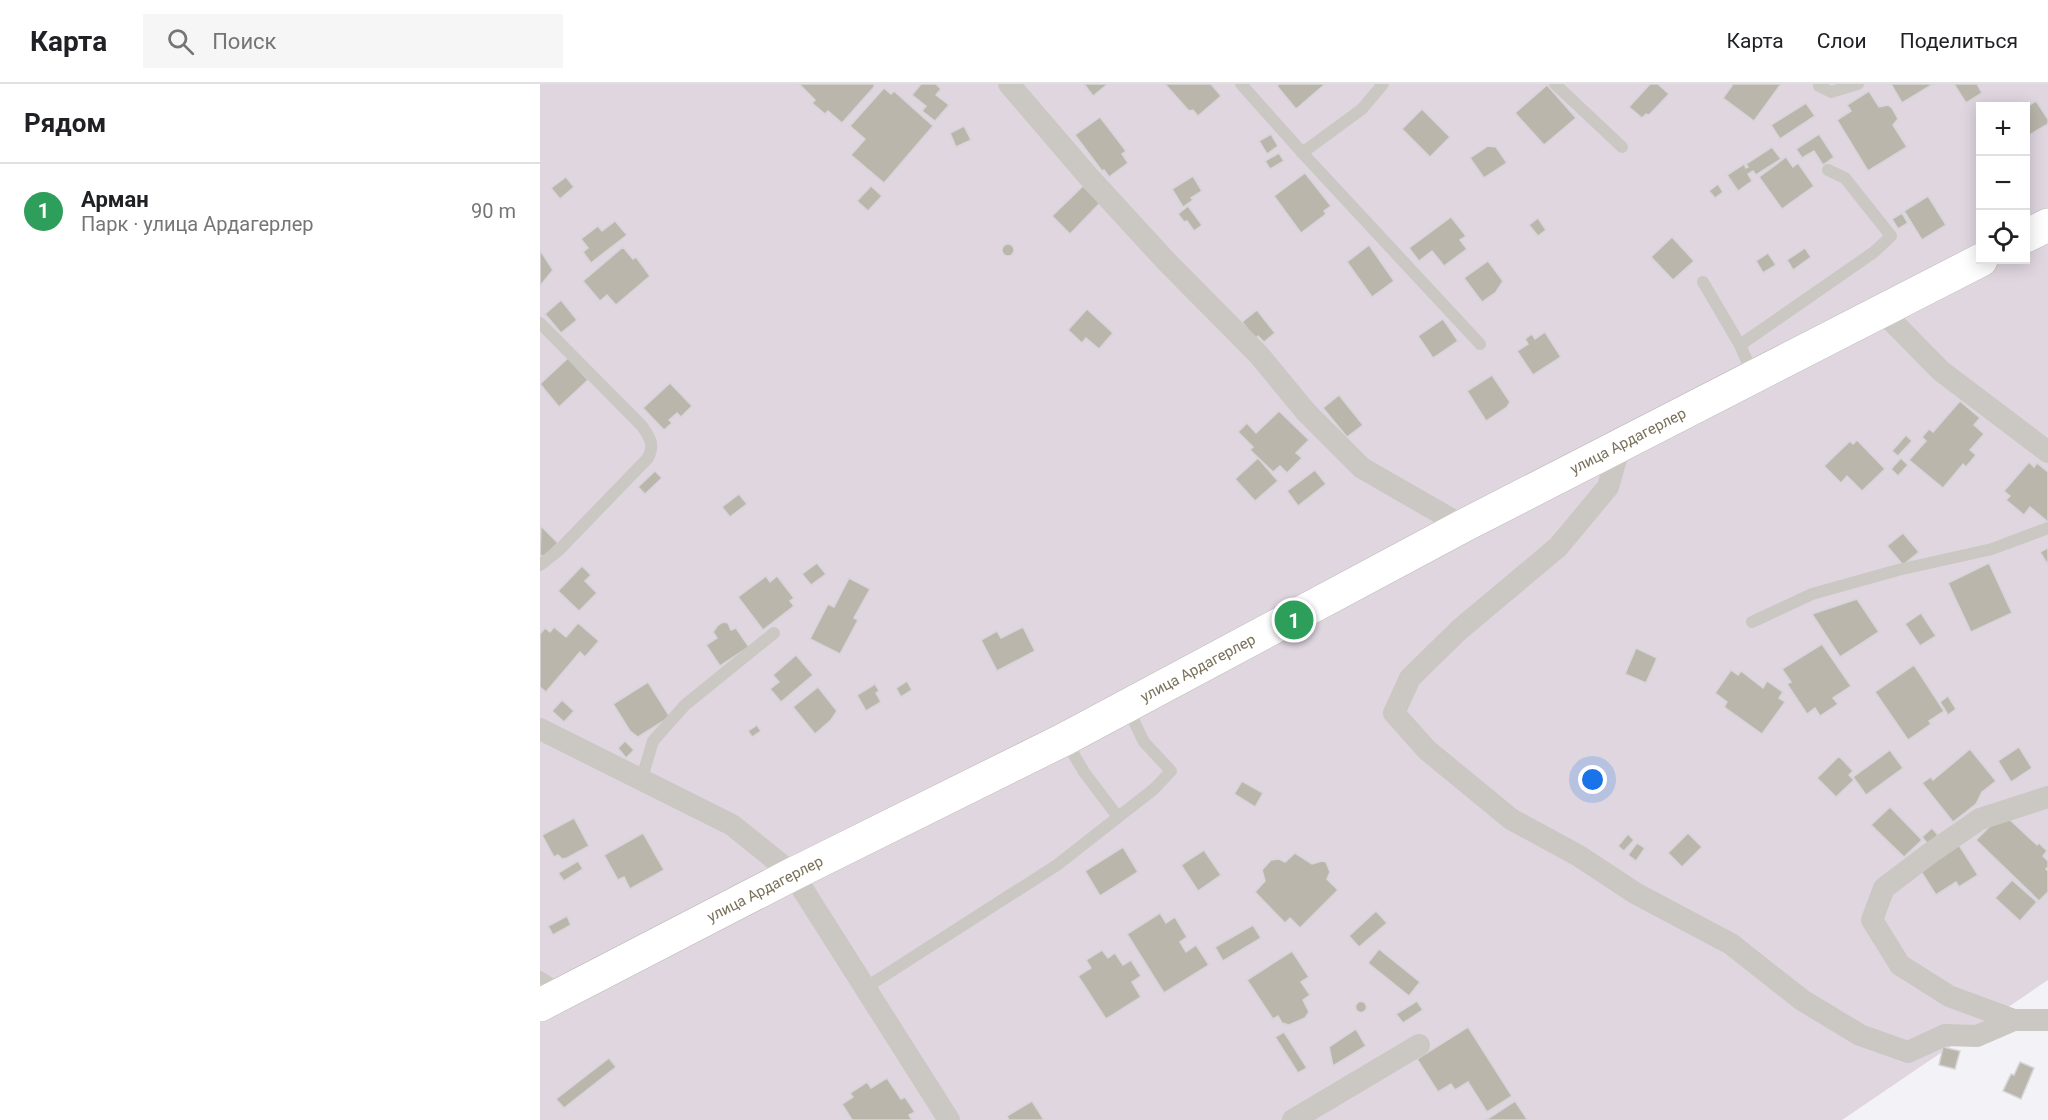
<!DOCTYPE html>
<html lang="ru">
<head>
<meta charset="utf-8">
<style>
	body { margin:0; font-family:Roboto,sans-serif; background:#f6f6f6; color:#202124 }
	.controls { position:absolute; right:18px; top:18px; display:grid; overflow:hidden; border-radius:0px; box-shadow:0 3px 15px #0003 }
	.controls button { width:54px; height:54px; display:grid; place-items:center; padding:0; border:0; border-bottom:2px solid #e0e0e0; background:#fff; color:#202124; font:30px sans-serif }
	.you { position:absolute; left:1053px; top:696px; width:21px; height:21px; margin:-15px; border:4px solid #fff; border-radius:50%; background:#1a73e8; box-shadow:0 0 0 9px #1a73e833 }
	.badge { display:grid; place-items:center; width:39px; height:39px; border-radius:50%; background:#1982f0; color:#fff; font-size:20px; font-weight:700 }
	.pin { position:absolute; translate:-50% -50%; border:3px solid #fff; box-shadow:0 2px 6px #0006 }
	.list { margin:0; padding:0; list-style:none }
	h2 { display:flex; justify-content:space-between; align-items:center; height:78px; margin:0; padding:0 24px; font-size:26px }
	h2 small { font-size:20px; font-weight:400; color:#757577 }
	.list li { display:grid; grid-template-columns:39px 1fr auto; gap:18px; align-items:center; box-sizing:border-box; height:96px; padding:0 24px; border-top:2px solid #e0e0e0 }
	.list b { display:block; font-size:22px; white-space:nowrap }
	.list p { margin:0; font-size:20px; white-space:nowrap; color:#757577 }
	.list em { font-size:20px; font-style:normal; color:#757577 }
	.icon { flex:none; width:33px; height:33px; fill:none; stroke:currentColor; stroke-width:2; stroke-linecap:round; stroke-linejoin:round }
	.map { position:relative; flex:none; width:1508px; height:1036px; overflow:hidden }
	header { display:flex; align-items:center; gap:36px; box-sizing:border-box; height:84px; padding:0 30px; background:#fff; border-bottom:2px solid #e0e0e0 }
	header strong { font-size:28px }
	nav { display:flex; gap:33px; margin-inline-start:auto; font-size:21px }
	.search { width:420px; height:54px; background:#f6f6f6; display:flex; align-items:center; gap:15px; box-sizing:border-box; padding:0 21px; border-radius:0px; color:#757577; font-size:22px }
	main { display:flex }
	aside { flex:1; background:#fff }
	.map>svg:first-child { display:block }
</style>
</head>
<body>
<header>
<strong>Карта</strong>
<div class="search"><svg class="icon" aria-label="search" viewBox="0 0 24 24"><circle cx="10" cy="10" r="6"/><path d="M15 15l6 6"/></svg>Поиск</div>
<nav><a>Карта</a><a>Слои</a><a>Поделиться</a></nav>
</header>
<main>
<aside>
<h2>Рядом<small></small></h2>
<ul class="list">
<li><span class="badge" style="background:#2e9e5b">1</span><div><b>Арман</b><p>Парк · улица Ардагерлер</p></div><em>90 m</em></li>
</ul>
</aside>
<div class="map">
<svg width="1508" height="1036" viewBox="0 0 1508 1036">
	<rect width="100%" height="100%" fill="#f3f2f6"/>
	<!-- green -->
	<path fill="#dfd6e0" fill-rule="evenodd" d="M0,0h1508v896l-206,140h-1302zM1440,22h46v154h-46z"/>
	<!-- building -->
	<g fill="#bbb6ac" stroke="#d6d5d8" stroke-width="1.5">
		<polygon points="259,0 334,0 334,3 302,39 288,27 285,30 272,19 275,16"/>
		<polygon points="381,0 396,0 401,5 396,11 409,21 395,37 382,27 386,22 372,11"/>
		<polygon points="544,0 568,0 553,12"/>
		<polygon points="625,0 671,0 681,12 658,32 653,26 649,27"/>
		<polygon points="739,0 783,0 784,1 756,25 737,2"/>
		<polygon points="1110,0 1118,0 1129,10 1109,31 1106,30 1102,34 1089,23"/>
		<polygon points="1193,0 1241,0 1214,37 1183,14"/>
		<polygon points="1351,0 1393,0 1362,19"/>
		<polygon points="1414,0 1437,0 1442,9 1426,19"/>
		<polygon points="1007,1 1036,34 1004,61 975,29"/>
		<polygon points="344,4 351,10 354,7 393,42 344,99 311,71 325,55 310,42"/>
		<polygon points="1329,7 1339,23 1348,21 1352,24 1358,35 1353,41 1367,63 1328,87 1297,36 1311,27 1307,21"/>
		<polygon points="1496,17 1508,35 1508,40 1486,53 1486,23"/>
		<polygon points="1266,19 1275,32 1240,55 1231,41"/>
		<polygon points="882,25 910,53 890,73 862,45"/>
		<polygon points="560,33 586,67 582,70 588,79 569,93 564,86 562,87 535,51"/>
		<polygon points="424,42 431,56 416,63 410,49"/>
		<polygon points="731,50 738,62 727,70 719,57"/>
		<polygon points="1279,50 1294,73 1283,81 1274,67 1262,74 1256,65"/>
		<polygon points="948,62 956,63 967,79 944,94 930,74"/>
		<polygon points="1232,63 1241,75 1216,91 1213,87 1208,90 1212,97 1198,107 1187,91 1204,80 1206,84 1208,83 1206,80"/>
		<polygon points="739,69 744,77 730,85 725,77"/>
		<polygon points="1246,73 1253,83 1258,79 1274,102 1242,125 1219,93"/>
		<polygon points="765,89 791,122 784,127 786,130 761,149 734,112"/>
		<polygon points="653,92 662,107 651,114 653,116 643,123 632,105"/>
		<polygon points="26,93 34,103 20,115 11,104"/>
		<polygon points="1178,100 1183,108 1175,114 1169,107"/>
		<polygon points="331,102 342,112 328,127 317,117"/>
		<polygon points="543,102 560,119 530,150 512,132"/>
		<polygon points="1388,112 1406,141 1382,156 1364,127"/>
		<polygon points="648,122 662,141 654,147 647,137 644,138 638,130"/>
		<polygon points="1362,129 1368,139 1358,145 1352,135"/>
		<polygon points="911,133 926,152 920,156 927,165 904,182 892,167 879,177 869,164"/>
		<polygon points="998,134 1006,146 998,152 989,141"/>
		<polygon points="75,137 87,151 51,179 43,168 48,164 41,155 58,142 62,147"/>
		<polygon points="1132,153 1154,177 1133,196 1111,173"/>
		<circle cx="468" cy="166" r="6"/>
		<polygon points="829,161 854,197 832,213 807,178"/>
		<polygon points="83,163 93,175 96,173 110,192 76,221 67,211 60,217 43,197"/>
		<polygon points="1265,164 1271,173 1253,186 1247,176"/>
		<polygon points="0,166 13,186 0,202"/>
		<polygon points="1228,169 1236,181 1223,189 1216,177"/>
		<polygon points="948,177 963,197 956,208 942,218 924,194"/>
		<polygon points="21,216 37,236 21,249 5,230"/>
		<polygon points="547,225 573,249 559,265 546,254 542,259 528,246"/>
		<polygon points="717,226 735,249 724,258 718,252 715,255 702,238"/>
		<polygon points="903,235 918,257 893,274 878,252"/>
		<polygon points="1005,248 1021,273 993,291 977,267 988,260 985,255 992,250 995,255"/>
		<polygon points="28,274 48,296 19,323 0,300"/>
		<polygon points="952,291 970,318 967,323 946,337 927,307"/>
		<polygon points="130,299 152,322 141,333 137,329 129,336 132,339 124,346 103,324"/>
		<polygon points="799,311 823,341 807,353 783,324"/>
		<polygon points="1420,317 1440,334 1434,341 1444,350 1430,366 1436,371 1426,383 1423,380 1403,404 1369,376 1386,357 1382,353 1389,345 1393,348"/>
		<polygon points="739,327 769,356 756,369 762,374 747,389 740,382 733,388 710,366 713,363 698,348 707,339 716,349"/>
		<polygon points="1366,351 1372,357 1358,372 1352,367"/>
		<polygon points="1317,356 1345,385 1322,407 1307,392 1301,399 1284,382 1310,357 1313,360"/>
		<polygon points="718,374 738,397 715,417 695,395"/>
		<polygon points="1361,374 1368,381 1358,392 1351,385"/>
		<polygon points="1489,378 1494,383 1497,379 1508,388 1508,438 1490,423 1484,431 1466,416 1470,412 1464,407"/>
		<polygon points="775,386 786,400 758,422 747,407"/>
		<polygon points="115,387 122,394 105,410 98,403"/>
		<polygon points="199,410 207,420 190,433 182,423"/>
		<polygon points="1,442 18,459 4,473 0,471"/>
		<polygon points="1363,449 1379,468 1363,481 1347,462"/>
		<polygon points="1508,464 1508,481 1500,468"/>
		<polygon points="277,479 286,490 271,501 262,490"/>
		<polygon points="1449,479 1472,529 1431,548 1408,499"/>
		<polygon points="42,482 51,491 45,497 57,509 39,527 18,507"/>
		<polygon points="226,492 230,498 237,492 254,514 250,517 254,522 223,546 198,513"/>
		<polygon points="309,494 330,505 314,534 318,536 300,570 270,555 288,520 294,523"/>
		<polygon points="1317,515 1339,548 1300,573 1272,530"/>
		<polygon points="1381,529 1396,552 1380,562 1365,540"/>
		<polygon points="183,538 188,539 191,546 196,544 209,563 180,582 166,561 177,554 173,548 178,541"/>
		<polygon points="38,539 59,557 45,573 40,568 6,608 0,603 0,550 5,544 10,548 14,543 26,553"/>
		<polygon points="483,543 495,567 457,587 441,556 457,547 461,554"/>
		<polygon points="1282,560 1311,602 1293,614 1298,620 1280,632 1275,624 1267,630 1247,600 1251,598 1242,585"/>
		<polygon points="1096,564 1117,574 1106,599 1085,590"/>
		<polygon points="256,571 273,591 241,618 230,605 239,598 233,591"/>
		<polygon points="1374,581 1404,627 1389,637 1391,640 1368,656 1335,608"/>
		<polygon points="1191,586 1198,591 1201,587 1223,604 1227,597 1243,608 1239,614 1245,618 1222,650 1184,623 1187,618 1175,609"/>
		<polygon points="367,597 372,606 361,613 356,604"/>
		<polygon points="108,598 130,633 98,653 90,647 73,620"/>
		<polygon points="335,600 339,607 336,609 341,618 326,627 317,611"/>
		<polygon points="278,603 297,627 291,636 275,650 253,623"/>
		<polygon points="1408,612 1416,625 1408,631 1400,618"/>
		<polygon points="22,616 34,627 24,638 12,627"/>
		<polygon points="217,641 221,647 212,653 208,647"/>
		<polygon points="85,657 94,666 86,674 78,664"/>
		<polygon points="1479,663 1492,684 1471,698 1458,677"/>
		<polygon points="1430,665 1456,697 1442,708 1436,720 1413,738 1382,699 1391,693 1393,696"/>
		<polygon points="1350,666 1363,684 1326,711 1313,693"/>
		<polygon points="1299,672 1313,687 1309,691 1314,696 1296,713 1277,694"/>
		<polygon points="702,697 723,709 715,723 694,710"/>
		<polygon points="1350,723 1382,756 1364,773 1331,741"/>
		<polygon points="34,734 49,762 27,774 22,775 18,771 14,773 2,751"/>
		<polygon points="1468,734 1497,761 1499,759 1507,767 1503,772 1508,777 1508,783 1506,785 1508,787 1508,808 1499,817 1436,756 1452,740"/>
		<polygon points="1392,744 1398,751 1388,760 1382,753"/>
		<polygon points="103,749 124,786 90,805 84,793 78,796 64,771"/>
		<polygon points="1148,749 1162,763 1142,783 1128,769"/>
		<polygon points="1088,750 1094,756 1084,767 1078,762"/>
		<polygon points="1097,759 1105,764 1096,777 1088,771"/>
		<polygon points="1419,761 1438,791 1419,803 1416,798 1396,811 1380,786"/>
		<polygon points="583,763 598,788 560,812 545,787"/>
		<polygon points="664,766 681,791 658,807 641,781"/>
		<polygon points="755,769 772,780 782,777 786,778 790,788 787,795 798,806 760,844 750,834 745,839 715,808 725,797 722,786 731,776 739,775 745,778"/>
		<polygon points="38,777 43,785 24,797 18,789"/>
		<polygon points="1472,796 1497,818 1480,837 1455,814"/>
		<polygon points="836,827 847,839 819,863 809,852"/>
		<polygon points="620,829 626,839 635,833 647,853 640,858 646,868 656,861 669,881 624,909 587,850"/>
		<polygon points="27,832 31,841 13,851 8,842"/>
		<polygon points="713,841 721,854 683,877 675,863"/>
		<polygon points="839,865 880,898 869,912 828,879"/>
		<polygon points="562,866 568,874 575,869 583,881 591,876 601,892 592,898 601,913 566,935 538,892 551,884 546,876"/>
		<polygon points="752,867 769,893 761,898 770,911 763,916 769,928 765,934 749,941 742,939 738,932 733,935 707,896"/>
		<polygon points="877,917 883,926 863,939 856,930"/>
		<circle cx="821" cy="923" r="5.5"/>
		<polygon points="928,943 972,1012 947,1028 928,998 915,1006 911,1000 898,1008 877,975"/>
		<polygon points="816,945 826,962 793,982 789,963"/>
		<polygon points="744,948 767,984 758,989 735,953"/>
		<polygon points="1403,963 1420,967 1415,985 1399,981"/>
		<polygon points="69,974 76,983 24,1024 16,1015"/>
		<polygon points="1480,978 1494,984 1481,1015 1463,1007 1471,990 1474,991"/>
		<polygon points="347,994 361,1015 365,1013 375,1028 369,1031 372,1036 312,1036 302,1020 313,1013 310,1009 327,998 331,1004"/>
		<polygon points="492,1017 504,1036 469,1036 467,1032"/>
		<polygon points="975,1017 987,1035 985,1036 946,1036"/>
	</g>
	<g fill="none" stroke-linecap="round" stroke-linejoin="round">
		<!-- primary casing -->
		<g stroke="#bdbab4" stroke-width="34">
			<g id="primary">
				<polyline points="1486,152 1508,141"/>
				<polyline points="0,921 253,790 525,655 923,442 1441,176"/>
			</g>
		</g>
		<!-- lane -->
		<g stroke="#cbc8c3" stroke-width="12">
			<polyline points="701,0 768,75 940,260"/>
			<polyline points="1015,0 1082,63"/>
			<polyline points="1279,2 1291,8 1318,0"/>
			<polyline points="762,69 822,25 843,0"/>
			<polyline points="1163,198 1200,261 1213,291"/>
			<path d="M0,239l102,103c8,12 13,18 6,32l-90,93 -18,14"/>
			<polyline points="1200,261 1334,168 1351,152 1305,94 1288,86"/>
			<polyline points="1212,538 1272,510 1358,486 1452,465 1508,444"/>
			<polyline points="525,656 544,688 578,733"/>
			<polyline points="101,697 113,657 145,621 234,549"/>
			<polyline points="0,893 21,906"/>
			<polyline points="325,904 517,781 614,705 631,687 604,658 587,623"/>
		</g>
		<!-- street -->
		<g stroke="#cbc8c3" stroke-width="22">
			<polyline points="469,0 548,92 625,176 719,271 766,328 822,384 923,442"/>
			<polyline points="1342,227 1401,287 1508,368"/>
			<polyline points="1080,361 1068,403 1018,463 919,546 870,594 854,629 887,666 971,735 1039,772 1095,809 1191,860 1262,916 1320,951 1368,968 1405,951 1437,952 1474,936"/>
			<polyline points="0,645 192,741 253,790 409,1036"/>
			<polyline points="1508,713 1440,735 1389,770 1344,804 1332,836 1360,881 1409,912 1474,936 1508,936"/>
			<polyline points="753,1036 879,961"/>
		</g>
		<!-- primary -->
		<use href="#primary" stroke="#fff" stroke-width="33"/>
	</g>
	<g text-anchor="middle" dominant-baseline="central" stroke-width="6" stroke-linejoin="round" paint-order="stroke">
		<!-- street labels -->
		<g font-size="15" fill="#7a715b" stroke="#fff">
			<text transform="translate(1088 357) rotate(-27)">улица Ардагерлер</text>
			<text transform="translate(658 584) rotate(-28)">улица Ардагерлер</text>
			<text transform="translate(225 805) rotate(-27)">улица Ардагерлер</text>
		</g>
	</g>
</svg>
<div class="controls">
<button>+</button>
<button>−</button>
<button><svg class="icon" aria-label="locate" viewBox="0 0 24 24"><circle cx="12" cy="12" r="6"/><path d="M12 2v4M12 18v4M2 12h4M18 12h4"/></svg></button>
</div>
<div class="you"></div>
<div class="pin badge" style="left:754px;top:536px;background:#2e9e5b">1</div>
</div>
</main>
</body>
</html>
